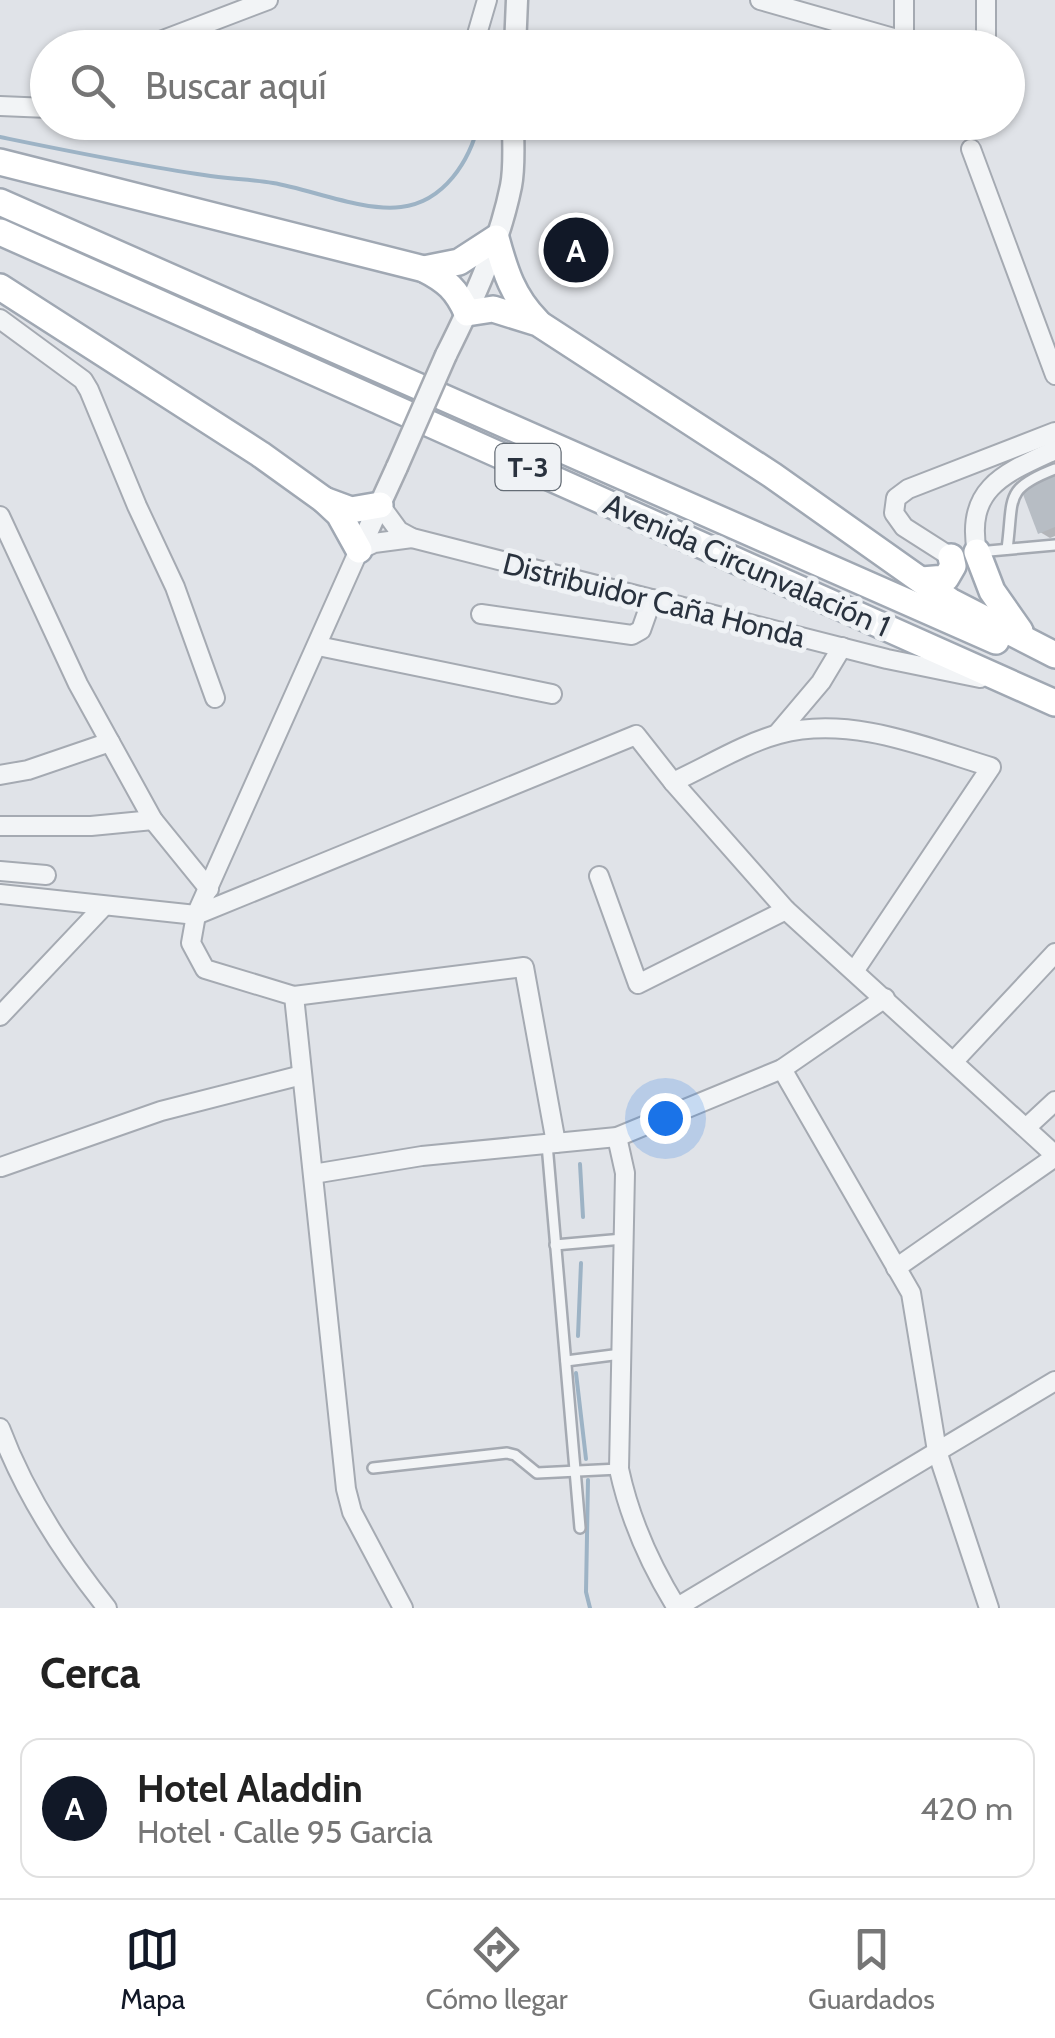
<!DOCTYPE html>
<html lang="es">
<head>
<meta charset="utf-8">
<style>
	body { margin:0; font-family:Cabin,sans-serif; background:#f2f2f2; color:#222 }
	.you { position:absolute; left:665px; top:1118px; width:35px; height:35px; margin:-25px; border:8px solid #fff; border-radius:50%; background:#1a73e8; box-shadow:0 0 0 15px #1a73e833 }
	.badge { display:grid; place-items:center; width:65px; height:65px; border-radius:50%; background:#111827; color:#fff; font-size:32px; font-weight:700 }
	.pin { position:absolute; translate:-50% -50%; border:5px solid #fff; box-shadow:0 2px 10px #0006 }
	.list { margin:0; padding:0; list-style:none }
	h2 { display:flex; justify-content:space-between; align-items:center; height:130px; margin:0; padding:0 40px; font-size:42px }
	h2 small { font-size:32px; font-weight:400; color:#767676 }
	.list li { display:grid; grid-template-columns:65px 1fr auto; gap:30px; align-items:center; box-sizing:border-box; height:140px; margin:0 20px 20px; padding:0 20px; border:2px solid #e0e0e0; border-radius:20px }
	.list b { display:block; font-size:38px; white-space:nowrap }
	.list p { margin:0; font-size:32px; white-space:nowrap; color:#767676 }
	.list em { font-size:32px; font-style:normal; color:#767676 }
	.icon { flex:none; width:55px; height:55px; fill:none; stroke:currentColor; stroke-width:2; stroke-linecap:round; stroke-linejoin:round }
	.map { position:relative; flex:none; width:1055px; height:1608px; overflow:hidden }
	.search { position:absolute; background:#fff; box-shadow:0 2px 8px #0004; left:30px; right:30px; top:30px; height:110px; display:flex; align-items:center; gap:25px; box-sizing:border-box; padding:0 35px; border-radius:55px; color:#767676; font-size:38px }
	.sheet { height:290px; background:#fff }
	nav { display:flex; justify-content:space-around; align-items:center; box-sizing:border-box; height:140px; border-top:2px solid #e0e0e0; background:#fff; font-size:28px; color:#767676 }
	nav a { display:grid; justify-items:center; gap:5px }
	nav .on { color:#111827 }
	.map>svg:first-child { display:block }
</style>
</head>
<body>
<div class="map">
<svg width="1055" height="1608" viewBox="0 0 1055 1608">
	<rect width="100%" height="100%" fill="#e0e3e8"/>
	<!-- shadow -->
	<polygon fill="#0003" points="1055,478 1055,536 1050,538 1040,532"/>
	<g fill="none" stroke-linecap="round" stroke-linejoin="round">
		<!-- stream -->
		<g stroke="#9db3c5" stroke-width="4">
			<path d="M0,137c68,14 135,28 204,38 23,4 46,4 69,8 37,6 91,29 128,24 43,-5 69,-46 78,-85"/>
			<polyline points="580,1164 583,1217"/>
			<polyline points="578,1336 581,1263"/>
			<polyline points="576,1373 586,1459"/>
			<polyline points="588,1480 586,1592 590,1608"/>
		</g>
	</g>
	<!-- building -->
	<polygon fill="#b7bdc4" points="1055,475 1055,527 1038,534 1021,489"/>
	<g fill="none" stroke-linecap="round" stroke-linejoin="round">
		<!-- service casing -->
		<g stroke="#a5aab2" stroke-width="14">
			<g id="service">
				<path d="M1007,549c7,-51 -4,-60 48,-80"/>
				<polyline points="978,552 1055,545"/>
				<polyline points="547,1144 580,1528"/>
				<polyline points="555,1245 623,1239"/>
				<polyline points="566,1361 621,1354"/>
				<polyline points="373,1468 507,1453 515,1455 537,1473 619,1469"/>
			</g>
		</g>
		<!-- minor casing -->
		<g stroke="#a5aab2" stroke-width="22">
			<g id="minor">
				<polyline points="760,0 904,41 950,48"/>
				<polyline points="904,0 904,41"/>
				<polyline points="142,48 268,0"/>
				<polyline points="473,48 487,0"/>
				<polyline points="977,48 986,36 986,0"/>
				<polyline points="0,106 48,108"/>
				<polyline points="149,122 433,129 447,122"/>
				<polyline points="971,149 1055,375"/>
				<polyline points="0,319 83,380 89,390 137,506 175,587 215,698"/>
				<polyline points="380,505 399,531 412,538 887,659 980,678"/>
				<polyline points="0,516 78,684 153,820 209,889"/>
				<path d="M977,552c-12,-64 28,-79 78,-102"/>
				<polyline points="951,557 904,527 894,513 896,498 908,489 1055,432"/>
				<polyline points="481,614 632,635 641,630 652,599"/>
				<polyline points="318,646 552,694"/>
				<polyline points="777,734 821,682 842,647"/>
				<polyline points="0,775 28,770 110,742"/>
				<path d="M673,782c33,-15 72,-39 106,-48 71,-19 146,13 212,33l-136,203"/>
				<polyline points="0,826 91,826 153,820"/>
				<polyline points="0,871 46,875"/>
				<polyline points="599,876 638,984 786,910"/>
				<polyline points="0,894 196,915 636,735 673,782 786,910 1055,1155"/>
				<polyline points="294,996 524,967 556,1143"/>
				<polyline points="0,1016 104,906"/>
				<polyline points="954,1061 1055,953"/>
				<polyline points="782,1069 911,1293 937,1451 989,1608"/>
				<polyline points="1027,1127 1055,1101"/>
				<path d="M617,1137l8,36 -6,296c11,51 30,94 58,139"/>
				<polyline points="1,1167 161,1111 302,1075"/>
				<polyline points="313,1174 422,1156 617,1137 782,1069 885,998"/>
				<polyline points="896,1268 1055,1157"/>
				<path d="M0,1428c25,67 63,125 107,180"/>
				<polyline points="403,1608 352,1512 346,1489 294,996 205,969 191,943 196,915 359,550 374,543 412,538"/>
				<polyline points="676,1608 1055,1381"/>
			</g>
		</g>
		<!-- tertiary casing -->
		<g stroke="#a5aab2" stroke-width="25">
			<g id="tertiary">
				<polyline points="515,48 517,0"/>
				<path d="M446,355c27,-54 53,-110 65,-169 4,-20 2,-43 2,-64"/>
				<polyline points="359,550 397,467"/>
			</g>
		</g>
		<!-- primary casing -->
		<g stroke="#a0a8b3" stroke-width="30">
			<g id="primary">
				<path d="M0,162l424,107c22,11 33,21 43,44l26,-4 45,14 234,152 178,126 105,54"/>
				<polyline points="0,202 996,641"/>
				<polyline points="0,232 1055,703"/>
				<path d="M424,269l35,-7 37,-24c9,33 17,59 41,83"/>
				<polyline points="0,287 260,454 324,500 339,514 359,550"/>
				<polyline points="324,500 351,510 380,505"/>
				<polyline points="977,552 992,591 1020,631"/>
				<polyline points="922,580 946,578 953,566 951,557"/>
			</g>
		</g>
		<!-- service -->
		<use href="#service" stroke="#f2f4f6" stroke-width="9"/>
		<!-- minor -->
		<use href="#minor" stroke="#f2f4f6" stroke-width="18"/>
		<!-- tertiary -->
		<use href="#tertiary" stroke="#f2f4f6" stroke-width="20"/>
		<!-- primary -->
		<use href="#primary" stroke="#fff" stroke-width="25"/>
		<!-- tertiary-bridge casing -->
		<g stroke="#a5aab2" stroke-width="25" stroke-linecap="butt">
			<polyline id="tertiary-bridge" points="397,467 446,355"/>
		</g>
		<!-- tertiary-bridge -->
		<use href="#tertiary-bridge" stroke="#f2f4f6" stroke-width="20"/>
	</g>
	<g text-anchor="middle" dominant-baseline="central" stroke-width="10" stroke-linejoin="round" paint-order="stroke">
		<!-- shield labels -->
		<rect fill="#eff2f5" stroke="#646c75" stroke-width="2.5" x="495.5" y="444" width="65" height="46" rx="8"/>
		<g font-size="28" font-weight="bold" fill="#29323e">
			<text x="528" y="467">T-3</text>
		</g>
		<!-- street labels -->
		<g font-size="30" fill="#29323e" stroke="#eff2f5">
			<text transform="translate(747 565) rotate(24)">Avenida Circunvalación 1</text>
			<text transform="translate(654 600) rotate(14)">Distribuidor Caña Honda</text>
		</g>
	</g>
</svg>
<div class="you"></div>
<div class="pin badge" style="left:576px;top:250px">A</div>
<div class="search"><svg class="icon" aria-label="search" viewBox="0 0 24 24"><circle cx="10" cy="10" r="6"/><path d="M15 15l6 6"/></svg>Buscar aquí</div>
</div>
<section class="sheet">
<h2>Cerca<small></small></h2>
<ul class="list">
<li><span class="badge">A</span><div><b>Hotel Aladdin</b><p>Hotel · Calle 95 Garcia</p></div><em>420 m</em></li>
</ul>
</section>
<nav>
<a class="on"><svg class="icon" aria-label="map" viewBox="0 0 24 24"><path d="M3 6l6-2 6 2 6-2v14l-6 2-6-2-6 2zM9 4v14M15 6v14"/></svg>Mapa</a>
<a><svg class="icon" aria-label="directions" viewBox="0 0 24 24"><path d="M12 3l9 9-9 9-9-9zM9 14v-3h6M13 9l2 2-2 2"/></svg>Cómo llegar</a>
<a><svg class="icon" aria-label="saved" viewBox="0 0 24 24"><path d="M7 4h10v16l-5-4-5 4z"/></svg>Guardados</a>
</nav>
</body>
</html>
